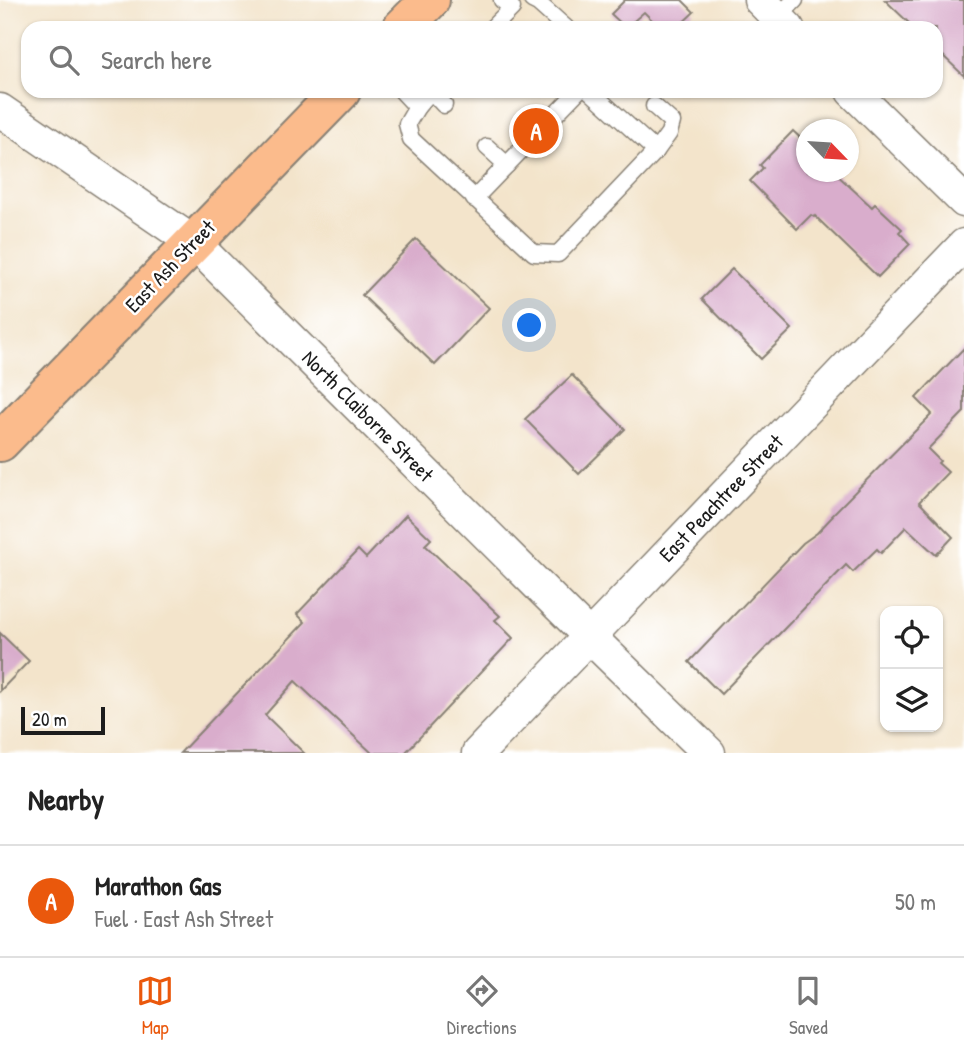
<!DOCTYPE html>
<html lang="en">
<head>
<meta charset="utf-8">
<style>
	body { margin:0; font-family:"Patrick Hand",sans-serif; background:#f6f6f6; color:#222 }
	.controls { position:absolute; right:21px; bottom:21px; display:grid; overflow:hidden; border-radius:14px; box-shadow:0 2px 5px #0004 }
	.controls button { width:63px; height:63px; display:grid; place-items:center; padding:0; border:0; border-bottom:2px solid #e0e0e0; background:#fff; color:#222; font:35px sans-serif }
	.compass { position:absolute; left:796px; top:119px; width:63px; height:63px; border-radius:50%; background:#fff; box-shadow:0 2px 5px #0004; rotate:115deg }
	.scale { position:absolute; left:21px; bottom:18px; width:84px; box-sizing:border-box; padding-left:7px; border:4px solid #1c1c1c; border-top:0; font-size:19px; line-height:24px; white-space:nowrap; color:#1c1c1c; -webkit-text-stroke:5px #fff; paint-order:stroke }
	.you { position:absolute; left:530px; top:326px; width:24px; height:24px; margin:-18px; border:5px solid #fff; border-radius:50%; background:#1a73e8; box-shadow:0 0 0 10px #1a73e833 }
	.badge { display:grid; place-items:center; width:46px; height:46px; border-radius:50%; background:#ea580c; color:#fff; font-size:23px; font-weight:700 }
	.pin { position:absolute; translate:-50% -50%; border:4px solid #fff; box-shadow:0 2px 7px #0006 }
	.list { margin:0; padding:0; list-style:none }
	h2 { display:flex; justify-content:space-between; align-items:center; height:91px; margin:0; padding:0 28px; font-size:30px }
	h2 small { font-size:23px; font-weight:400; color:#767676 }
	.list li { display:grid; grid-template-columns:46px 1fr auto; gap:21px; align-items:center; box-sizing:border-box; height:112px; padding:0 28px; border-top:2px solid #e0e0e0 }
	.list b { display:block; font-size:26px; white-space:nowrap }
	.list p { margin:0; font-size:23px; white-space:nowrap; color:#767676 }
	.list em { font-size:23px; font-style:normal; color:#767676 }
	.icon { flex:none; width:38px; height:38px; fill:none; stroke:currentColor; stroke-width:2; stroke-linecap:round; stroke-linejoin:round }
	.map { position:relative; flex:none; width:964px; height:753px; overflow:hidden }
	.search { position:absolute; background:#fff; box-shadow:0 2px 5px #0004; left:21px; right:21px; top:21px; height:77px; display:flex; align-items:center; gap:18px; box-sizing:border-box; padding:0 24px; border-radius:21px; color:#767676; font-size:26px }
	.sheet { height:203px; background:#fff }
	nav { display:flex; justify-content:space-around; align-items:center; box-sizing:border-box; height:98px; border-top:2px solid #e0e0e0; background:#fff; font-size:19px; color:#767676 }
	nav a { display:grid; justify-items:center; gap:4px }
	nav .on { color:#ea580c }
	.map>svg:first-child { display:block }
</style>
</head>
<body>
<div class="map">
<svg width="964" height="753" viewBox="0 0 964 753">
	<rect width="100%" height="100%" fill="#fff"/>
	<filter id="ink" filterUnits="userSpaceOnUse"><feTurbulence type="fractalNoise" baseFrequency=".0143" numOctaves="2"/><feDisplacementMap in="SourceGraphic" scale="14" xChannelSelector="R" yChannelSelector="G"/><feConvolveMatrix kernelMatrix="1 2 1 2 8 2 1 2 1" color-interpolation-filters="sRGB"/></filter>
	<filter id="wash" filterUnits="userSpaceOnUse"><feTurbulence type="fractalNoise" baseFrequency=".00686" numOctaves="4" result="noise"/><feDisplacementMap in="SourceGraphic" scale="28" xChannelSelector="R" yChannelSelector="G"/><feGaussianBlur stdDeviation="1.57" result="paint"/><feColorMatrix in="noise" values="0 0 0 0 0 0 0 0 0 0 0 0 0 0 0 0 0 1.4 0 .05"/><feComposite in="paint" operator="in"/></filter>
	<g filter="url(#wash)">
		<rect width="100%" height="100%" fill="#f3e4cb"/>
		<g id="blocks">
			<!-- building -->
			<g fill="#d9adcc">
				<polygon points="625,0 682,0 694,12 677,28 660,28 644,12 626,28 611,14"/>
				<polygon points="885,0 964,0 964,76 936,49 936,28 914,28"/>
				<polygon points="793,131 807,144 807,172 834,172 872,207 875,204 902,229 899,232 910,244 878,277 815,216 814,217 811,215 797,229 750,181 763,168 760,165"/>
				<polygon points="416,239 489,308 435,365 362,295"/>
				<polygon points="732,269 792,329 761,359 702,299"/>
				<polygon points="964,348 964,412 928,449 940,461 938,463 948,472 919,502 953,537 936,555 906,527 881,553 877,549 853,572 846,565 721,694 689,662 803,543 817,533 833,516 832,515 932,414 916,398"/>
				<polygon points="572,375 625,429 579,474 525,419"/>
				<polygon points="406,515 431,539 425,545 500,616 495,620 513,638 405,753 372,753 295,681 265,715 304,753 180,753 305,622 297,614 358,550 366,558"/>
				<polygon points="0,633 29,661 0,691"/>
			</g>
		</g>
	</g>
	<g filter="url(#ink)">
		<use href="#blocks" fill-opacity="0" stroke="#888074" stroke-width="2"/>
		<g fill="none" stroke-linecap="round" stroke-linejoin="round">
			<!-- service casing -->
			<g stroke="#888074" stroke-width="19">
				<g id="service">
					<polyline points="532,0 538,3 566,28"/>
					<polyline points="778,17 795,0"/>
					<polyline points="492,28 512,8 502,0"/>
					<polyline points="402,91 417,107 431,91"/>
					<polyline points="431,91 444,105"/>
					<polyline points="654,106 672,122 669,133 656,151"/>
					<polyline points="417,107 407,124 411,139 534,253 558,254 656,151 590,91"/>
					<polyline points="549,121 578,91"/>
					<polyline points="487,147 507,165"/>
					<polyline points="474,199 526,145"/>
				</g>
			</g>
			<!-- minor casing -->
			<g stroke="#888074" stroke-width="35">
				<g id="minor">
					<polyline points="760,0 788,28"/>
					<polyline points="852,91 964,201"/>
					<polyline points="0,110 193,242 589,636 709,753"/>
					<polyline points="478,753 964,245"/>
				</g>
			</g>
			<!-- primary casing -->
			<g stroke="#888074" stroke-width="42">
				<g id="primary">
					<polyline points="402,28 430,0"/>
					<polyline points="0,442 341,91"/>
				</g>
			</g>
			<!-- service -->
			<use href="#service" stroke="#fff" stroke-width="16"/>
			<!-- minor -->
			<use href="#minor" stroke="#fff" stroke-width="32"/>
			<!-- primary -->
			<use href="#primary" stroke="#fbbb8c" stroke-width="38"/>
		</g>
	</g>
	<g text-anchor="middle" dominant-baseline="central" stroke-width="5" stroke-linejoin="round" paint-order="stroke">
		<!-- street labels -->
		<g font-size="21" fill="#1c1c1c" stroke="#fff">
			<text transform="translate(170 266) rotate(-46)">East Ash Street</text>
			<text transform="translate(368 416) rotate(45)">North Claiborne Street</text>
			<text transform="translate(721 498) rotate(-46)">East Peachtree Street</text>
		</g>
	</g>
</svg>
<div class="controls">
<button><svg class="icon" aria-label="locate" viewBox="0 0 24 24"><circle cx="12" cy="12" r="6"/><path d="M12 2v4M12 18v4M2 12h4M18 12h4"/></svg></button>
<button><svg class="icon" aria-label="layers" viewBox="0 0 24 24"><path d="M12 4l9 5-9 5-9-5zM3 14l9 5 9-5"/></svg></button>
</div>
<svg class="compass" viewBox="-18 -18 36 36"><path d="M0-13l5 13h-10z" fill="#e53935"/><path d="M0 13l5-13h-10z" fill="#767676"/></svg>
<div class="scale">20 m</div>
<div class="you"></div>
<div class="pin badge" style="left:536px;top:131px">A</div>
<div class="search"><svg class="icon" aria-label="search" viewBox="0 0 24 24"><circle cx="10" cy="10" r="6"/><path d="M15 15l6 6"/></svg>Search here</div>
</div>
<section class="sheet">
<h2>Nearby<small></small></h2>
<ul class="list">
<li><span class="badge">A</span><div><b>Marathon Gas</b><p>Fuel · East Ash Street</p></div><em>50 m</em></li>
</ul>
</section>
<nav>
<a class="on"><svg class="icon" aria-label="map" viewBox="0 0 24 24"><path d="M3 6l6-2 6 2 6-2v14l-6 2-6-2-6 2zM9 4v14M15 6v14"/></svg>Map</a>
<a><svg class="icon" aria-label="directions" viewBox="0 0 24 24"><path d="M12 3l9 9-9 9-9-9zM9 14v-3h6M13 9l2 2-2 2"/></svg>Directions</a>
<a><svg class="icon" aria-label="saved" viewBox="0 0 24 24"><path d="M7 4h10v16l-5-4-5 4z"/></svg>Saved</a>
</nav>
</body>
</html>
